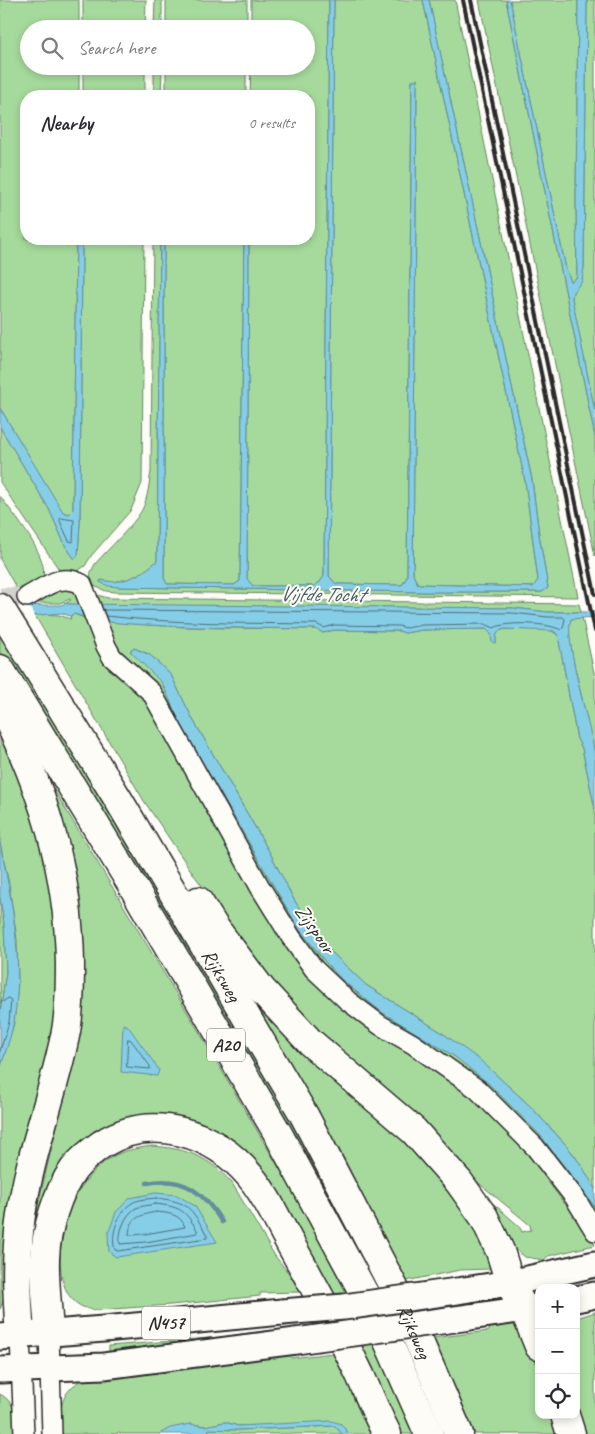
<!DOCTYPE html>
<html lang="en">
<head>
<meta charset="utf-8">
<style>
	body { margin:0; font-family:Caveat,sans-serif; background:#f2f2f3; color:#2b2b33 }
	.controls { position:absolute; right:15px; bottom:15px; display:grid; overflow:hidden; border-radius:10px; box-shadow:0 2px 8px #0003 }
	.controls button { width:45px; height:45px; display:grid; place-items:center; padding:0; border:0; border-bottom:1px solid #e1e1e2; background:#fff; color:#2b2b33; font:25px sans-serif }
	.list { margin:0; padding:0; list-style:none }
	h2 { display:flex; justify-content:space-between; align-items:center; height:65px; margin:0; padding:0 20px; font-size:21px }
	h2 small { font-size:16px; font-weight:400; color:#7c7c81 }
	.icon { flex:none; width:28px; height:28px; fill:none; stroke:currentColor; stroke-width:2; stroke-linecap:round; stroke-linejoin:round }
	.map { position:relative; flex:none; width:595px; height:1434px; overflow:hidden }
	.search { position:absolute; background:#fff; box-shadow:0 2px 8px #0003; left:20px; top:20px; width:295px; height:55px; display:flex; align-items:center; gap:12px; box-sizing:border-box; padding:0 18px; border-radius:28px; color:#7c7c81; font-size:19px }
	.panel { position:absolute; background:#fff; box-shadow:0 2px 8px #0003; left:20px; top:90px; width:295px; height:155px; border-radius:20px }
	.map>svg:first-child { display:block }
</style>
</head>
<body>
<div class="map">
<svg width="595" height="1434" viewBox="0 0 595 1434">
	<rect width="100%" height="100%" fill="#fdfcf7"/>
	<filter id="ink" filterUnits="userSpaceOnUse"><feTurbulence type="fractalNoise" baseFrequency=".02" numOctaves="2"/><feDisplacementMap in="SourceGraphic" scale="10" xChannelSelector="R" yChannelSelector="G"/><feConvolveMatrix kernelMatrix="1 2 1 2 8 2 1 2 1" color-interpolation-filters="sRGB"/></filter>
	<g filter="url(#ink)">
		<!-- green -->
		<g fill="#a6da9c" stroke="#688264">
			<polygon points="0,0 79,0 79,29 29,29 29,66 79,66 79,96 26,96 26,239 76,239 73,511 69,514 63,513 0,408"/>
			<polygon points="83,0 146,0 145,29 83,29"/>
			<polygon points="155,0 162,0 162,29 154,29"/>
			<rect x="166" y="0" width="81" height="29"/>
			<polygon points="251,0 329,0 324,576 320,582 314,586 253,586 247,579 249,239 309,239 309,96 250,96 251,66 306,66 306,29 251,29"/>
			<polygon points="334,0 423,0 525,481 538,580 533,587 418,584 413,575 417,79 412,81 407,577 402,585 336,584 329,576"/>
			<path d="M429,0h26l123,597 -462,-5 -10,-1 -17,-7 2,-12 4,-8c13,-15 38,-38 47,-54 6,-12 7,-26 9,-39l2,-232h7l-3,322c-15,13 -35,25 -56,19l-1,2 18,5 306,5h118l6,-4 -9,-54 -7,-54z"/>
			<polygon points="479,0 506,0 595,437 595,556"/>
			<polygon points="510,0 578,0 576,200 577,277 571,282 566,269"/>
			<polygon points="587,0 595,0 595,412 572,299 573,292 582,281 584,267"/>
			<rect x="83" y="66" width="62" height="30"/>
			<polygon points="154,66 162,66 161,96 154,96"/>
			<rect x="166" y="66" width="80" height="30"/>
			<polygon points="82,239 144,239 142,483 131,510 91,556 85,566 73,574 63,572 58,568 0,482 0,427 49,509 66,547 75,559 78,555 80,523"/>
			<polygon points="164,239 244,239 240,581 234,585 167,584 164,578"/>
			<path d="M0,496c12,17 52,63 42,83l-23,14 -19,-34z"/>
			<polygon points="73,587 84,605 67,604 66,603 71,600 70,599 60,603 31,603 45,593"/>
			<polygon points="94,594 108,598 579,604 581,612 548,612 513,608 98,605"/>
			<polygon points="34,614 59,615 71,619 70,616 74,614 87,619 151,707 289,945 441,1068 529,1147 541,1172 564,1203 580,1219 590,1232 595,1245 548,1256 544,1260 525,1257 510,1245 480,1192 519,1226 522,1232 531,1230 530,1225 463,1170 297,1012 194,875 144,801"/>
			<polygon points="582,617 595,677 595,756 572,654 568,625 571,619"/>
			<path d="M103,621c71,8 142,7 213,8l7,4 11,-3 65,1 6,2 17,-3 64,-1 5,5 5,8v-6l3,-5 6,-2 45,1 8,5 19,104 5,9 13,61v380l-20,-33 -16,-19 -30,-32 -34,-31 -54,-42 -75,-47 -40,-38 -19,-26 -14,-23 -23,-45 -78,-135 -21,-43 -22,-21 -15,-6 -4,3 32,32 18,40 96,167 24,40 21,27 22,24 33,27 78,48 26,19 24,22 36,38 31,39 24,33v14l-51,-71 -208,-167 -36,-42 -144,-254 -12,-13 -30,-25z"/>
			<polygon points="0,626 245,1033 378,1279 449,1434 441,1434 83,788 0,652"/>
			<path d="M0,730l32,77 23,98 2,85 -4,42 -43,163c-3,16 -6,31 -6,47 -1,20 5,50 -4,67v-240l14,-46 4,-40 -1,-43 -8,-56 -9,-41z"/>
			<polygon points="35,758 198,1030 306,1214 384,1366 415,1434 400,1434 248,1160 105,1129 36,1279 30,1277 31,1246 37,1208 67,1085 73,1018"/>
			<polygon points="0,898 4,924 6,972 0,1013"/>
			<polygon points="229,957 402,1130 456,1190 495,1267 489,1269 460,1270 406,1281 339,1149"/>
			<path d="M153,1146c34,3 55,10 79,37l43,73 15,19 10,17 -40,1v3l-89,9 -74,5c-52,-2 -39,-84 -21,-114 7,-13 18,-27 30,-35 13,-10 30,-13 47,-15z"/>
			<polygon points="595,1312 595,1434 586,1434 576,1405 576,1321 580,1317"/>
			<polygon points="519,1320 539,1370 539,1415 555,1415 561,1434 475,1434 433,1338 489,1331 490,1327"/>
			<polygon points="271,1330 272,1335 109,1358 109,1346 221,1337"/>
			<path d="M289,1353l2,5 42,-5 40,81h-24l-8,-10 -103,2 -13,-4 -20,4 -15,-2 -31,10h-37l-4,-2 -1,2h-57c0,-26 -1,-42 25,-56z"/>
			<path d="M0,1394c16,9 17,23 19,40h-19z"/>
			<polygon points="335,1426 342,1434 207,1434 209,1429 237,1430"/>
		</g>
		<!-- water -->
		<g fill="#86cee7" stroke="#628d9c">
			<path d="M329,0h5l-5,576 7,8 66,1 5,-8 5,-496 5,-2 -4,496 5,9 115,3 5,-7 -13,-99 -102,-481h6l103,480 7,54 9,54 -6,4h-118l-306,-5 -10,-1 -8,-4 1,-2c21,6 41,-6 56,-19l3,-322h4v339l3,6 67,1 6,-4 4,-342h5l-2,340 6,7h61l6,-4 4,-6z"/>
			<polygon points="506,0 510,0 566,269 571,282 577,277 576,200 578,0 587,0 584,267 582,281 573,292 572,298 595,412 595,437"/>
			<polygon points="76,239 82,239 80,523 78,555 75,559 66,547 49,509 0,427 0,408 63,512 69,514 73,510"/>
			<path d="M66,603l2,1 445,4 35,4h47v5l-24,2c-8,19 20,109 24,136 0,17 0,36 0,54l-13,-61 -5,-9 -19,-104 -4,-4 -49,-2 -6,2 -3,5v7l-4,-1 -1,-8 -5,-5 -64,1 -17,3 -6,-2 -65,-1 -11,3 -7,-4c-50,-1 -101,-1 -151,-3 -30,-2 -62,-2 -91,-12l-4,2 -9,-3 -61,6v-13l61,-1z"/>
			<polygon points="134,648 150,655 171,675 192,718 270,853 293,898 307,921 326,947 366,985 441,1032 480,1060 529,1105 567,1146 582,1166 595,1189 595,1207 540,1135 488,1083 454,1056 383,1013 343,981 327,964 300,930 276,890 180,723 162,683 131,652 131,649"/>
			<path d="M0,843c12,58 24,118 14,178 -3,16 -9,32 -14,48v-56l6,-41 -2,-48 -4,-26z"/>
			<polygon points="123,1024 128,1026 159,1070 157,1076 121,1072"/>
			<polygon points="155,1193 177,1195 195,1206 217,1242 116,1257 109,1252 108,1234 116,1212 130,1198"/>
			<polygon points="332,1421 341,1424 349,1434 342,1434 335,1426 237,1430 209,1429 207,1434 159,1434 170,1428 190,1424 205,1426 225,1422 238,1426"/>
		</g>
		<!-- pier -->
		<polygon fill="#fdfcf7" points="27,603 36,618 0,621 0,604"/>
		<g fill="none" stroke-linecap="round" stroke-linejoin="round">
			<!-- shore -->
			<g stroke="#4f6c76" stroke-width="1">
				<polygon points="61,518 74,520 73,542 69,541 60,521"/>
				<path d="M103,610l410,3 35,4h15l2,2 -2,9 -2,2c-12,-7 -55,-9 -67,-2l-9,-4 -63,1 -16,3 -7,-2 -65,-1 -10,3 -8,-4c-70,-1 -140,0 -210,-8"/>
				<polyline points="0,1002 4,1001 8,998 11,1000 9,1022 0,1051"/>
				<polygon points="128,1039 131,1040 150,1066 150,1069 127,1067"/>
				<path d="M156,1198c34,4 34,9 51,37v3l-89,13 -3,-1c-5,-15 3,-38 17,-47 6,-4 17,-4 24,-5z"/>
				<path d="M156,1204c24,3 28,5 41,26v3l-51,9 -26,2c-2,-11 5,-30 16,-36 5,-2 14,-3 20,-4z"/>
				<path d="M156,1212c12,1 25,2 29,15l-40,7 -16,1c1,-18 12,-20 27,-23z"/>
			</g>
			<!-- stream -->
			<path stroke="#628d9c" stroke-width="4.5" d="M147,1183c37,-8 57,10 75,39"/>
			<!-- minor-tunnel -->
			<polyline stroke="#d3d2ce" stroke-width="19" stroke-dasharray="19 9" stroke-linecap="butt" points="0,597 27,597"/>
			<!-- minor casing -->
			<g stroke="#2b2b2b" stroke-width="22">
				<g id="minor">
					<path d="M27,597c20,-11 33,-24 55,-13l24,62 6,11 40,36 108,194 31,50 23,32 34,32 32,24 33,19 64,45 58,58 40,51 20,33"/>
					<polyline points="49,1334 52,1434"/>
					<polyline points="20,1336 24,1434"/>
				</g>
			</g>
			<!-- major casing -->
			<g stroke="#2b2b2b" stroke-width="29">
				<g id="major">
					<polyline points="457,1291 510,1283 595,1264"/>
					<polyline points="576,1299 595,1295"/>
					<polyline points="470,1317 539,1307"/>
					<polyline points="0,1337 104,1329 282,1312"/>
					<polyline points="0,1370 104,1366 296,1341"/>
				</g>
			</g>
			<!-- highway casing -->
			<g stroke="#2b2b2b" stroke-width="31">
				<g id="highway">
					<path id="s1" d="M0,608l118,191 186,316 100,192 55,127"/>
					<polyline points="0,669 132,885 277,1132 379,1321 429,1434"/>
					<path d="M0,703c42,84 69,166 70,261 0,22 0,45 -4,67 -12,62 -36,122 -45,184 -6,40 -4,81 -1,121"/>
					<polyline points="198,901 215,928 261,989 310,1042 414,1131 459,1182 484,1217 500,1251 510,1283 524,1309 539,1346"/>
					<path d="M49,1334c-1,-25 -5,-51 -4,-76 1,-28 12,-66 29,-89 8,-10 18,-18 28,-25 51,-32 112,-11 148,32 17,20 28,46 41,69 24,43 48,86 69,130 9,20 17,40 27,59"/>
					<polyline points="565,1415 571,1434"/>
				</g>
			</g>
			<!-- minor -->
			<use href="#minor" stroke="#fdfcf7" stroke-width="19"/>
			<!-- major -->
			<use href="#major" stroke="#fdfcf7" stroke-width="25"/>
			<!-- highway -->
			<use href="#highway" stroke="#fdfcf7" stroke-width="28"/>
			<!-- rail -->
			<g stroke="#2b2b2b" stroke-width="4">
				<polyline points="463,0 595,631"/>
				<polyline points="471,0 595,594"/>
			</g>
			<!-- major-bridge casing -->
			<g stroke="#2b2b2b" stroke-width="29" stroke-linecap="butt">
				<g id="major-bridge">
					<polyline points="282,1312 344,1307 457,1291"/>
					<polyline points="296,1341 470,1317"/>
				</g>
			</g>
			<!-- major-bridge -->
			<use href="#major-bridge" stroke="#fdfcf7" stroke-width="25"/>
		</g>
	</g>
	<g text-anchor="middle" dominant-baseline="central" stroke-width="4" stroke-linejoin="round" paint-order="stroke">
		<!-- shield labels -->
		<g fill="#fdfcf7" stroke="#6a6a68" stroke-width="1">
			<rect x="207" y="1028.5" width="38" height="33" rx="4"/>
			<rect x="142" y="1306.5" width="48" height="33" rx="4"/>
		</g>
		<g font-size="19" font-weight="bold" fill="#2b2b2b">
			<text x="226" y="1045">A20</text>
			<text x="166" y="1323">N457</text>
		</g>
		<!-- street labels -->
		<g font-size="20" fill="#2b2b2b" stroke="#fdfcf7">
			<text transform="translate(315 929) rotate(55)">Zijspoor</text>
			<text stroke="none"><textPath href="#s1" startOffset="429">Rijksweg</textPath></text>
			<text stroke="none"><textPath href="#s1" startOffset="834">Rijksweg</textPath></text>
		</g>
		<!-- water labels -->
		<g font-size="21" font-style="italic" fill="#465c63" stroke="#fdfcf7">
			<text transform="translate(322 594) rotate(1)">Vijfde Tocht</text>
		</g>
	</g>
</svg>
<div class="controls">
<button>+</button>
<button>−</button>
<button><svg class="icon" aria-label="locate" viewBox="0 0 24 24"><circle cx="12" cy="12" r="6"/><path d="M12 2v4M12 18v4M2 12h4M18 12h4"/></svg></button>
</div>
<div class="search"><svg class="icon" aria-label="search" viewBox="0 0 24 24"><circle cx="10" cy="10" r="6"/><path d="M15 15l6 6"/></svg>Search here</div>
<section class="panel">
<h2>Nearby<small>0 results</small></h2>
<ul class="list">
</ul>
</section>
</div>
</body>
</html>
